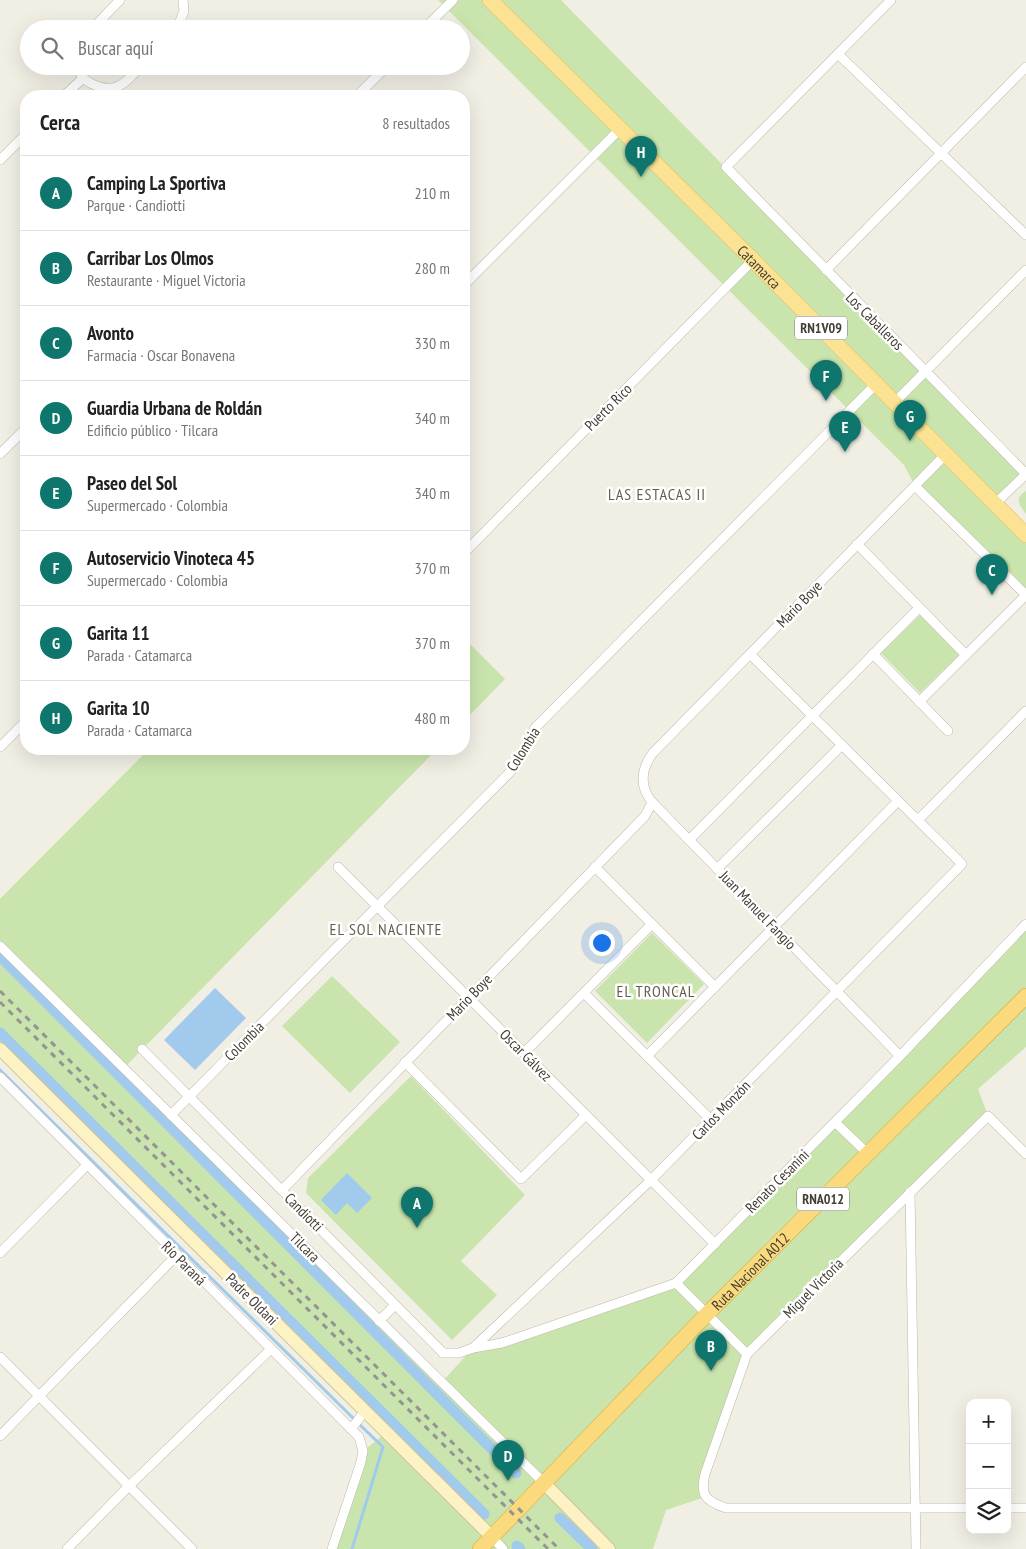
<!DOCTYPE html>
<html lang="es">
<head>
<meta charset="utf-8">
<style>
	body { margin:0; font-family:"PT Sans Narrow",sans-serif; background:#f6f6f6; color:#222 }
	.controls { position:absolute; right:15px; bottom:15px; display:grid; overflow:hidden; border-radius:10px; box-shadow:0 5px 20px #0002 }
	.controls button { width:45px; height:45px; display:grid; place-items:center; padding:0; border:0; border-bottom:1px solid #e0e0e0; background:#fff; color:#222; font:25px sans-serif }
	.you { position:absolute; left:601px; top:942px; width:18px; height:18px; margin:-12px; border:4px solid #fff; border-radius:50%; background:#1a73e8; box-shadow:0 0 0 8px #1a73e833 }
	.badge { display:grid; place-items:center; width:32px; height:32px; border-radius:50%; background:#0f766e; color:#fff; font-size:16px; font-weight:700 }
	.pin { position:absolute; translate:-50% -41px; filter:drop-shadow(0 1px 2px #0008) }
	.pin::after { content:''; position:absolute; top:26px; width:18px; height:15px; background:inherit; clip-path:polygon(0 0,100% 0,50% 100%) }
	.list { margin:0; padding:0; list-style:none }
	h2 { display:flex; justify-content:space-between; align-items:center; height:65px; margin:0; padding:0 20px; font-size:21px }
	h2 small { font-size:16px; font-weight:400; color:#767676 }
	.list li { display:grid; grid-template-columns:32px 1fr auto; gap:15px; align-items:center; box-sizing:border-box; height:75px; padding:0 20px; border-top:1px solid #e0e0e0 }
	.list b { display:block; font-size:19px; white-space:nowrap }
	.list p { margin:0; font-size:16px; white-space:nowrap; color:#767676 }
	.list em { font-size:16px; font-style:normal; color:#767676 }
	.icon { flex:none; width:28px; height:28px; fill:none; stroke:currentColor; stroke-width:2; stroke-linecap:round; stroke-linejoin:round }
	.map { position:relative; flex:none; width:1026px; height:1549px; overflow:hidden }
	.search { position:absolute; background:#fff; box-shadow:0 5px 20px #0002; left:20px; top:20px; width:450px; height:55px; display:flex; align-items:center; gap:12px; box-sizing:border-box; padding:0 18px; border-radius:28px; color:#767676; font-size:19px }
	.panel { position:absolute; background:#fff; box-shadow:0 5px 20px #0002; left:20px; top:90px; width:450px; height:665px; border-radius:20px }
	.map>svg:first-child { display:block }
</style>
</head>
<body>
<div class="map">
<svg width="1026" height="1549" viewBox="0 0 1026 1549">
	<rect width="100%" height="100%" fill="#f1eee4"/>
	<!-- green -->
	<g fill="#c9e5ad">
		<polygon points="438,0 561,0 1026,474 995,504 1026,535 1026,595 915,486 904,465"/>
		<path d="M1026,491v23c-7,-9 -12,-16 0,-23z"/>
		<polygon points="920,615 959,655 920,693 881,653"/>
		<polygon points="464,638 505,679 464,721"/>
		<polygon points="149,749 437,749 124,1068 442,1382 473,1348 676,1283 1026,924 1026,1047 978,1089 988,1116 747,1354 705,1474 705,1497 666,1510 653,1549 332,1549 363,1451 386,1433 0,1049 0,899"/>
		<polygon points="652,933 704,984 647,1043 595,991"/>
		<polygon points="332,976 400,1042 350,1093 282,1026"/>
		<polygon points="411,1076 525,1195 461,1261 497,1295 452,1340 306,1193 308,1178"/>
	</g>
	<!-- water -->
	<g fill="#a1caed">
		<polygon points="215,988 246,1018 195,1070 164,1040"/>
		<polygon points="347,1173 372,1198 357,1213 347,1203 336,1215 321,1200"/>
	</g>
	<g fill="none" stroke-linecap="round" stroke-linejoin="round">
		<!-- stream -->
		<g stroke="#a1caed" stroke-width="3">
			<polyline points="0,1070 353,1418"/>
			<polyline points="352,1549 383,1447 360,1425"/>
		</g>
		<!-- canal -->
		<g stroke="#a1caed" stroke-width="11">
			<polyline points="0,956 516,1473"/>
			<polyline points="0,1033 484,1514"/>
			<polyline points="560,1518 592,1549"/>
			<polyline points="517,1546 520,1549"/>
		</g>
		<!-- minor casing -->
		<g stroke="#bcb6a7" stroke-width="10">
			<g id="minor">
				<polyline points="891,0 726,167 1026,474"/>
				<polyline points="92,29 120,0"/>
				<polyline points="177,29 184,11 183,0"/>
				<polyline points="424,29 453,0"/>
				<polyline points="838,54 1026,235"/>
				<path d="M78,66c1,16 24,25 38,21 10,-3 18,-14 25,-21"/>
				<polyline points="64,96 83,78"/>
				<polyline points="357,96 387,66"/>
				<polyline points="0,160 26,134"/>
				<polyline points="826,270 1026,67"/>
				<polyline points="464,285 620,129"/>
				<polyline points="895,402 1026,270"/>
				<polyline points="0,454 26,428"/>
				<polyline points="915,486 1026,595 919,702"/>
				<polyline points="995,504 1026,474"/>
				<polyline points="857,544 966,655"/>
				<polyline points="464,553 753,260"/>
				<polyline points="873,654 948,731"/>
				<polyline points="0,747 26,721"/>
				<polyline points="918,820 1026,711"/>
				<polyline points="689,840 919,608"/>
				<polyline points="338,867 715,1244"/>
				<polyline points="595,867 715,987"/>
				<polyline points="717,869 842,745"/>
				<polyline points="0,946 544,1483"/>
				<polyline points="584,993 711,1120"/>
				<polyline points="142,1049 443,1353 459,1353 473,1348 502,1343 676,1283 900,1056 1026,924"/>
				<polyline points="524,1053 652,924"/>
				<polyline points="647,1056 898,801"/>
				<path d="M900,1056l-248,-254c-13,-16 -11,-32 0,-48l294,-300"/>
				<polyline points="405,1062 521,1179 586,1115"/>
				<polyline points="0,1077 359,1437 363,1451 361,1462 332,1549"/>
				<polyline points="171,1115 513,769 535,728 876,384"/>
				<polyline points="835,1122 868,1154"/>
				<polyline points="282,1190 645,816 652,802"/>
				<polyline points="910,1192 916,1549"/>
				<polyline points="0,1253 87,1165"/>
				<polyline points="676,1283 747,1354"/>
				<polyline points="379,1321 395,1305"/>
				<polyline points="473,1348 651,1180 962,864 750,654"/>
				<polyline points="0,1357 192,1549"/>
				<polyline points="351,1429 365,1411"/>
				<polyline points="0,1436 177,1255"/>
				<path d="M970,1508h-244c-21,-7 -26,-13 -21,-34l42,-120 241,-238 38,38"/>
				<polyline points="1007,1508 1026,1508"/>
				<polyline points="492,1537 503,1549"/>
				<polyline points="67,1549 129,1486 271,1349"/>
			</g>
		</g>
		<!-- secondary casing -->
		<g stroke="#d0c395" stroke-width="14">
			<g id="secondary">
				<polyline points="0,1049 492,1537"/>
				<polyline points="544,1483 609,1549"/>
			</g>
		</g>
		<!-- primary casing -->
		<g stroke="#dfc064" stroke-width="16">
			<g id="primary">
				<path id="s1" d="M490,0l263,260 273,275"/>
			</g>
		</g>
		<!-- trunk casing -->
		<g stroke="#d8a537" stroke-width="16">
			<g id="trunk">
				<path id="s2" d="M516,1512l191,-198 319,-318"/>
				<polyline points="480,1549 513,1515"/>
			</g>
		</g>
		<!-- minor -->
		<use href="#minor" stroke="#fff" stroke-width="9"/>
		<!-- secondary -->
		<use href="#secondary" stroke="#fdf2c3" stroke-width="12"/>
		<!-- primary -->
		<use href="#primary" stroke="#fbe393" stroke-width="15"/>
		<!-- trunk -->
		<use href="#trunk" stroke="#fada7d" stroke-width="15"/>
		<!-- rail -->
		<g stroke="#949494" stroke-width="3" stroke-dasharray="6 6" stroke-linecap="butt">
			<polyline points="0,991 559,1549"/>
			<polyline points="0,1002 548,1549"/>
		</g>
	</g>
	<g text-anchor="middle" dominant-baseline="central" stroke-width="5" stroke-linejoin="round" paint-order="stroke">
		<!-- shield labels -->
		<g fill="#fff" stroke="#7b7871" stroke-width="1">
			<rect x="795" y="316.5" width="52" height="23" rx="4"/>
			<rect x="797" y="1187.5" width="52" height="23" rx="4"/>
		</g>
		<g font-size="14" font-weight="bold" fill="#433e34">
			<text x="821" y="328">RN1V09</text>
			<text x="823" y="1199">RNA012</text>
		</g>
		<!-- street labels -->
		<g font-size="15" fill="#433e34" stroke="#fff">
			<text stroke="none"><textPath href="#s1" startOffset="379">Catamarca</textPath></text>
			<text transform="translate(875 321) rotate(45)">Los Caballeros</text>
			<text transform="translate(608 407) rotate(-45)">Puerto Rico</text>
			<text transform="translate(799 604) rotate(-46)">Mario Boye</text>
			<text transform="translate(523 749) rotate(-58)">Colombia</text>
			<text transform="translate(758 910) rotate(46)">Juan Manuel Fangio</text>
			<text transform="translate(469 997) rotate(-46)">Mario Boye</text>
			<text transform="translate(244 1041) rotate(-45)">Colombia</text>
			<text transform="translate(526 1055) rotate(45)">Oscar Gálvez</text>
			<text transform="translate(721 1110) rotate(-46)">Carlos Monzón</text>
			<text transform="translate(777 1181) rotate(-45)">Renato Cesanini</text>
			<text transform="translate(304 1212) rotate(45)">Candiotti</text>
			<text transform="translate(305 1247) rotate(45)">Tilcara</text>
			<text transform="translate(184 1263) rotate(45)">Río Paraná</text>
			<text stroke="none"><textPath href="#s2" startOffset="336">Ruta Nacional A012</textPath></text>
			<text transform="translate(813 1288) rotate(-45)">Miguel Victoria</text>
			<text transform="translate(252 1299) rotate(45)">Padre Oldani</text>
		</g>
		<!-- neighbourhood labels -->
		<g font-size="16" letter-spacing="1" fill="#665d4c" stroke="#fff">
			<text x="657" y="494">LAS ESTACAS II</text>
			<text x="386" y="929">EL SOL NACIENTE</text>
			<text x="656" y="991">EL TRONCAL</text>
		</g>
	</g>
</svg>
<div class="controls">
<button>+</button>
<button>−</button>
<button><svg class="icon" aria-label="layers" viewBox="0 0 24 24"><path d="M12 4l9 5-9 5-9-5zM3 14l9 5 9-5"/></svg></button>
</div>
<div class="you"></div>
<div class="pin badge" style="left:417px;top:1228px">A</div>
<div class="pin badge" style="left:711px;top:1371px">B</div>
<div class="pin badge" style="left:992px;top:595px">C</div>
<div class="pin badge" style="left:508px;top:1481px">D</div>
<div class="pin badge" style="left:845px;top:452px">E</div>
<div class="pin badge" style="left:826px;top:401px">F</div>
<div class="pin badge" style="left:910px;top:441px">G</div>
<div class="pin badge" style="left:641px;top:177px">H</div>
<div class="search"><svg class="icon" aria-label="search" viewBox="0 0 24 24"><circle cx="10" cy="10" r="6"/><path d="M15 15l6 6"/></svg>Buscar aquí</div>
<section class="panel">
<h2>Cerca<small>8 resultados</small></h2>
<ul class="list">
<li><span class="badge">A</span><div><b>Camping La Sportiva</b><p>Parque · Candiotti</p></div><em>210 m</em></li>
<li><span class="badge">B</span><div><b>Carribar Los Olmos</b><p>Restaurante · Miguel Victoria</p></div><em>280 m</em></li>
<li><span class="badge">C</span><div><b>Avonto</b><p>Farmacia · Oscar Bonavena</p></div><em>330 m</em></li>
<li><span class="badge">D</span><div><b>Guardia Urbana de Roldán</b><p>Edificio público · Tilcara</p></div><em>340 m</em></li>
<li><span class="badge">E</span><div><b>Paseo del Sol</b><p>Supermercado · Colombia</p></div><em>340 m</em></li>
<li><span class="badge">F</span><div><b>Autoservicio Vinoteca 45</b><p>Supermercado · Colombia</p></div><em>370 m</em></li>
<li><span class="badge">G</span><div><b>Garita 11</b><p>Parada · Catamarca</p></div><em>370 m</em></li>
<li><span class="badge">H</span><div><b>Garita 10</b><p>Parada · Catamarca</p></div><em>480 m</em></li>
</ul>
</section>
</div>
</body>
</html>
